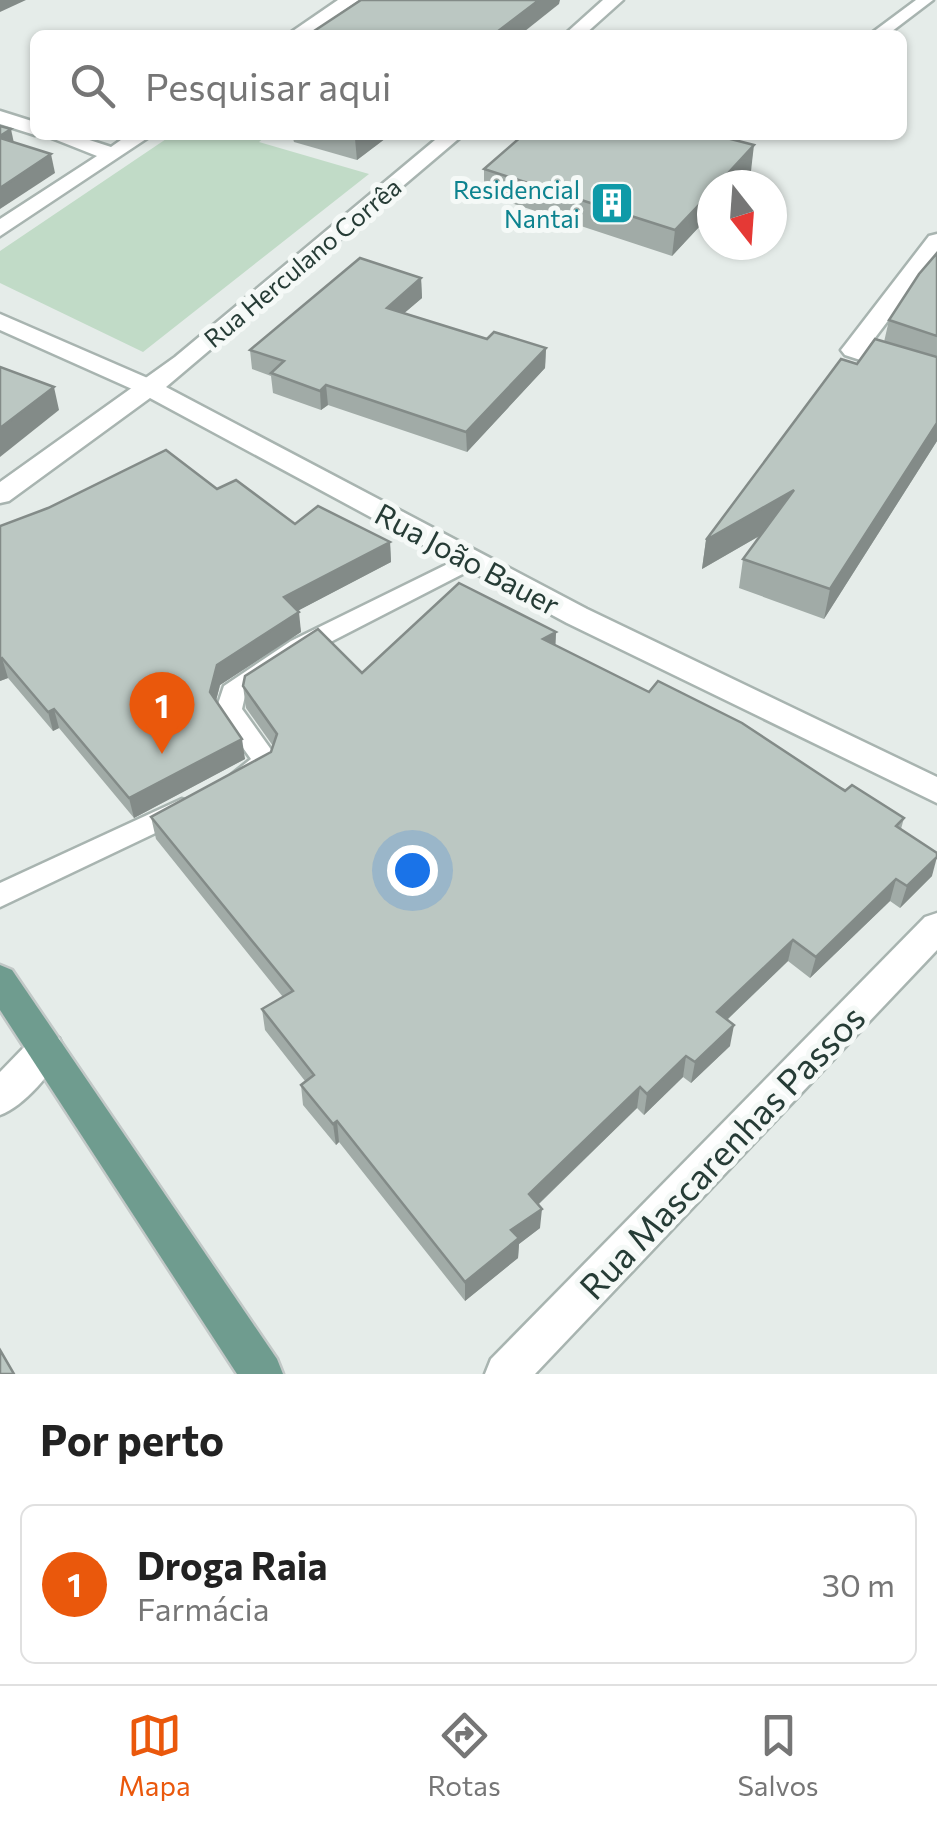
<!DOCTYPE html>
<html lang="pt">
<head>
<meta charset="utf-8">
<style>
	body { margin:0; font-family:Commissioner,sans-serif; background:#f2f2f2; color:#222 }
	.compass { position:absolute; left:697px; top:170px; width:90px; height:90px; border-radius:50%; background:#fff; box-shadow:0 2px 8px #0004; rotate:163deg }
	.you { position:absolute; left:412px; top:870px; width:35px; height:35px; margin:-25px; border:8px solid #fff; border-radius:50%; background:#1a73e8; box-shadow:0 0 0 15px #1a73e833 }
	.badge { display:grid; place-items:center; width:65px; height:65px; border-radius:50%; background:#ea580c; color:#fff; font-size:32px; font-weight:700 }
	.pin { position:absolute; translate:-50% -82px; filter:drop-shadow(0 2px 5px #0008) }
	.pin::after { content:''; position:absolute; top:52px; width:35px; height:30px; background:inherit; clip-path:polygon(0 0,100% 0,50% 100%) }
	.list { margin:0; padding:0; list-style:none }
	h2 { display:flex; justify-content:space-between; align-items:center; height:130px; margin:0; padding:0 40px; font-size:42px }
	h2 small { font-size:32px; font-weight:400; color:#767676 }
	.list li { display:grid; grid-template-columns:65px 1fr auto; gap:30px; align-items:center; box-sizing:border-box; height:160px; margin:0 20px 20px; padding:0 20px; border:2px solid #e0e0e0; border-radius:15px }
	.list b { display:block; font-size:38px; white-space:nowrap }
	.list p { margin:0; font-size:32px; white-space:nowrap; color:#767676 }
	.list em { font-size:32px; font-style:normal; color:#767676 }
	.icon { flex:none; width:55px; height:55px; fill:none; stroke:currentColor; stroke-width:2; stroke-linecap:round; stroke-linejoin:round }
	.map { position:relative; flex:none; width:937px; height:1374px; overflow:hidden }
	.search { position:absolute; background:#fff; box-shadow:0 2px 8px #0004; left:30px; right:30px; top:30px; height:110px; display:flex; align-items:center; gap:25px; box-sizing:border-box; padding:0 35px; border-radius:15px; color:#767676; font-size:38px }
	.sheet { height:310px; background:#fff }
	nav { display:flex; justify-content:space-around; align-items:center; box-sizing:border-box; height:140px; border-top:2px solid #e0e0e0; background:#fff; font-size:28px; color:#767676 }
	nav a { display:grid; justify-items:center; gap:5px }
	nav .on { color:#ea580c }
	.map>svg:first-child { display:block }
</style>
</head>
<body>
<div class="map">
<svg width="937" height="1374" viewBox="0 0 937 1374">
	<rect width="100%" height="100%" fill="#e5ece9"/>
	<!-- green -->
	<polygon fill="#c1dbc7" points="172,135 267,135 259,142 369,174 143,352 0,283 0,251"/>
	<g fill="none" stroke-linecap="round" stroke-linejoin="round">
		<!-- service casing -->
		<g stroke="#a8b4b0" stroke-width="5">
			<g id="service">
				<polygon points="916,0 933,0 887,35 869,35"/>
				<polygon points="472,552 484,560 480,565 309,653 245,696 242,709 277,758 270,773 244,785 235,782 231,775 251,759 216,710 224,686 291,641"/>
				<polygon points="182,799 191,802 195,809 191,816 0,907 0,883"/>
			</g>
		</g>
		<!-- minor casing -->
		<g stroke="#a8b4b0" stroke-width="5">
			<g id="minor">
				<polygon points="338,0 359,0 308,35 287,35"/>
				<polygon points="0,111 35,122 35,135 0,124"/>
				<polygon points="44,135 74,135 111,147 128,135 152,135 0,236 0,219 97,156"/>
				<polygon points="937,234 937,256 868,347 937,370 937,385 845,355 841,350 845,345 929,236"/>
				<polygon points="0,314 159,383 162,388 159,393 141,393 0,330"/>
				<polygon points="937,913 937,950 535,1374 485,1374 491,1359 925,917"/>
			</g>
		</g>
		<!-- tertiary casing -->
		<g stroke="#a8b4b0" stroke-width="5">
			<g id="tertiary">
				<polygon points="603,0 623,0 584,35 564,35"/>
				<polygon points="441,135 463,135 166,387 587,609 937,777 937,803 567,623 150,398 9,501 0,503 0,482 175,357"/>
				<path d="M46,1033l13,5 5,11c-11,23 -40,57 -64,66v-43l33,-34z"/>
			</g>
		</g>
		<!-- primary casing -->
		<g stroke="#c2c8c7" stroke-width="5">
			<polygon id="primary" points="0,965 12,970 277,1359 283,1374 237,1374 0,1010"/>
		</g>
		<!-- service -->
		<use href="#service" fill="#fff" fill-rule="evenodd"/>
		<!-- minor -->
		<use href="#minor" fill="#fff" fill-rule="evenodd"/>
		<!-- tertiary -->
		<use href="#tertiary" fill="#fff" fill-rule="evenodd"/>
		<!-- primary -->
		<use href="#primary" fill="#6f9c8f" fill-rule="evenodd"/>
	</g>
	<!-- wall -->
	<g fill="#a1aba7">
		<polygon points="292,135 390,135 357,160 294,142"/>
		<polygon points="484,169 751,171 738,185 712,185 712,213 672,256 484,194"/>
		<polygon points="937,253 937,441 824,619 739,588 743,559 761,535 702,569 706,540 857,364 884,342 889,320"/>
		<polygon points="421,278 422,298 404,313 487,339 546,348 545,368 467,452 328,405 321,410 273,393 271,376 252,369 250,350"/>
		<polygon points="217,489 295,524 390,542 391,562 297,611 301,632 220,685 216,701 245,759 134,818 59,728 53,731 8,678 0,681 0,526"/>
		<polygon points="556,632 555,646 904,818 901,829 932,876 900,908 890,901 810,978 788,961 727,1020 730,1046 691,1083 683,1077 644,1115 637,1108 538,1205 540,1228 519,1244 518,1258 465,1301 339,1142 336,1145 303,1105 301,1085 305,1081 265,1030 262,1009 283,997 156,839 151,817 271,752 273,746 246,708 243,686 362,673"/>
	</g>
	<!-- shaded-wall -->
	<g fill="#838b88">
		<polygon points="0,0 26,0 0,12"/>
		<polygon points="539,0 560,0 559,4 520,35 493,35"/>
		<polygon points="11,129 15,148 0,146 0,136"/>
		<polygon points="360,135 390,135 357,160 355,139"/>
		<polygon points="754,145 751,171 738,185 717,185"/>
		<polygon points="51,154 55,173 0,209 0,188"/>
		<polygon points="712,191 712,213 672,256 675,230"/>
		<polygon points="421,278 422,298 388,327 387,308"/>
		<polygon points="546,348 545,368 467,452 466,432"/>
		<polygon points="326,385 328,405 321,410 320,391"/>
		<polygon points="54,387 59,410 0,457 0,428"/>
		<polygon points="937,423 937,441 824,619 830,589"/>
		<polygon points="794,490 789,519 702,569 706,540"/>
		<polygon points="390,542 391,562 286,617 284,597"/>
		<polygon points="299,612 301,632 220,685 213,712 210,692 217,665"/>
		<polygon points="556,632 555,654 543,639"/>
		<polygon points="2,658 8,678 0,681 0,659"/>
		<polygon points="54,709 59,728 53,731 48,712"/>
		<polygon points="242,739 245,759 134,818 129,798"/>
		<polygon points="937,857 932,876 900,908 907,886"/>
		<polygon points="896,879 890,901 810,978 816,957"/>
		<polygon points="793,940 788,961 713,1033 717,1012"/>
		<polygon points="734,1025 730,1046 691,1083 695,1062"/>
		<polygon points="686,1056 683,1077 644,1115 647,1094"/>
		<polygon points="640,1087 637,1108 528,1214 529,1194"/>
		<polygon points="337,1121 339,1142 336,1145 333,1124"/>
		<polygon points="542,1209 540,1228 519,1244 518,1258 465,1301 465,1282 511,1230"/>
	</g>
	<!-- building -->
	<g fill="#bbc7c2" stroke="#838b88" stroke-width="2.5">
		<polygon points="361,0 539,0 493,35 308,35"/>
		<polygon points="0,126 11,129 0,136"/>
		<polygon points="523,135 715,135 754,145 717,185 712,185 712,191 675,230 484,169"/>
		<polygon points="0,138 51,154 0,188"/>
		<polygon points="937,253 937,336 889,320 919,274"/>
		<polygon points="360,258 421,278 387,308 487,339 494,332 546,348 466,432 326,385 320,391 271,373 284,361 250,350"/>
		<polygon points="875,339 937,357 937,423 830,589 743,559 794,490 706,540 841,359 857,364"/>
		<polygon points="0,367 54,387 0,428"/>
		<polygon points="166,450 217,489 236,480 295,524 318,506 390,542 284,597 299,612 217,665 210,692 242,739 129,798 54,709 48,712 2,658 0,659 0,526 48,508"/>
		<polygon points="459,583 556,632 543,639 649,692 658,681 742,723 845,791 852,785 904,818 896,826 937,853 937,857 907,886 896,879 816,957 793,940 717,1012 734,1025 695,1062 686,1056 647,1094 640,1087 529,1194 542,1209 511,1230 519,1238 465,1282 337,1121 333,1124 301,1085 314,1075 262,1009 293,991 151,817 271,752 277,734 243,686 245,676 318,629 362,673"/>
		<polygon points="0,1350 14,1374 0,1374"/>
	</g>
	<!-- icons -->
	<defs>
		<g id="building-square" transform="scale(2.25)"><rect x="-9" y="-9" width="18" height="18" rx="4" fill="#0f9aa8" stroke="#f5f9f7"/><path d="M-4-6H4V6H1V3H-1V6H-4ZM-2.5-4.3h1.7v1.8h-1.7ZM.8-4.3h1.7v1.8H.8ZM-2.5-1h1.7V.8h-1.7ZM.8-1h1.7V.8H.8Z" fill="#fff"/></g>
	</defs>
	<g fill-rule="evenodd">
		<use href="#building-square" x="612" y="203"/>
	</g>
	<g text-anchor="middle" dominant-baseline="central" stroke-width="10" stroke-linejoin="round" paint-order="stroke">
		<!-- far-culture labels -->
		<g font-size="25" fill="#0d838f" stroke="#f5f9f7" text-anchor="end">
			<text x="580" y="189">Residencial<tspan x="580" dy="29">Nantai</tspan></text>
		</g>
		<!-- far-street labels -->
		<g font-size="25" fill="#263c36" stroke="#f5f9f7">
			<text transform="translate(302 262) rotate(-40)">Rua Herculano Corrêa</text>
		</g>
		<!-- street labels -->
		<g font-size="30" fill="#263c36" stroke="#f5f9f7">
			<text transform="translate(468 558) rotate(28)">Rua João Bauer</text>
		</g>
		<!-- near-street labels -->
		<g font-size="35" fill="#263c36" stroke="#f5f9f7">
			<text transform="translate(721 1151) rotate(-46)">Rua Mascarenhas Passos</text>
		</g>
	</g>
</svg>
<svg class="compass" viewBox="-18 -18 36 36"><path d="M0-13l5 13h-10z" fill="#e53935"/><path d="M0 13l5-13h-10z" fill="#767676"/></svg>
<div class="you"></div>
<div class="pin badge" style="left:162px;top:754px">1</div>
<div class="search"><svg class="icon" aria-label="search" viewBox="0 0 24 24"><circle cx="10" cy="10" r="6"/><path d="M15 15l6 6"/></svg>Pesquisar aqui</div>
</div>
<section class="sheet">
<h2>Por perto<small></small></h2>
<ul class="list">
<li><span class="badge">1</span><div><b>Droga Raia</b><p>Farmácia</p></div><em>30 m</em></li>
</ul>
</section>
<nav>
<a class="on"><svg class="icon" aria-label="map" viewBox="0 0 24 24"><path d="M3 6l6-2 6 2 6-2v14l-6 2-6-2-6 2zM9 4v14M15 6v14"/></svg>Mapa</a>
<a><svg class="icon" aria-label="directions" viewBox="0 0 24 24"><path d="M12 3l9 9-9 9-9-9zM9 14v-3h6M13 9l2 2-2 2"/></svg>Rotas</a>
<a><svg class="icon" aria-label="saved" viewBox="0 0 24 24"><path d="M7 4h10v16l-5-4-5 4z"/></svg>Salvos</a>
</nav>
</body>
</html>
